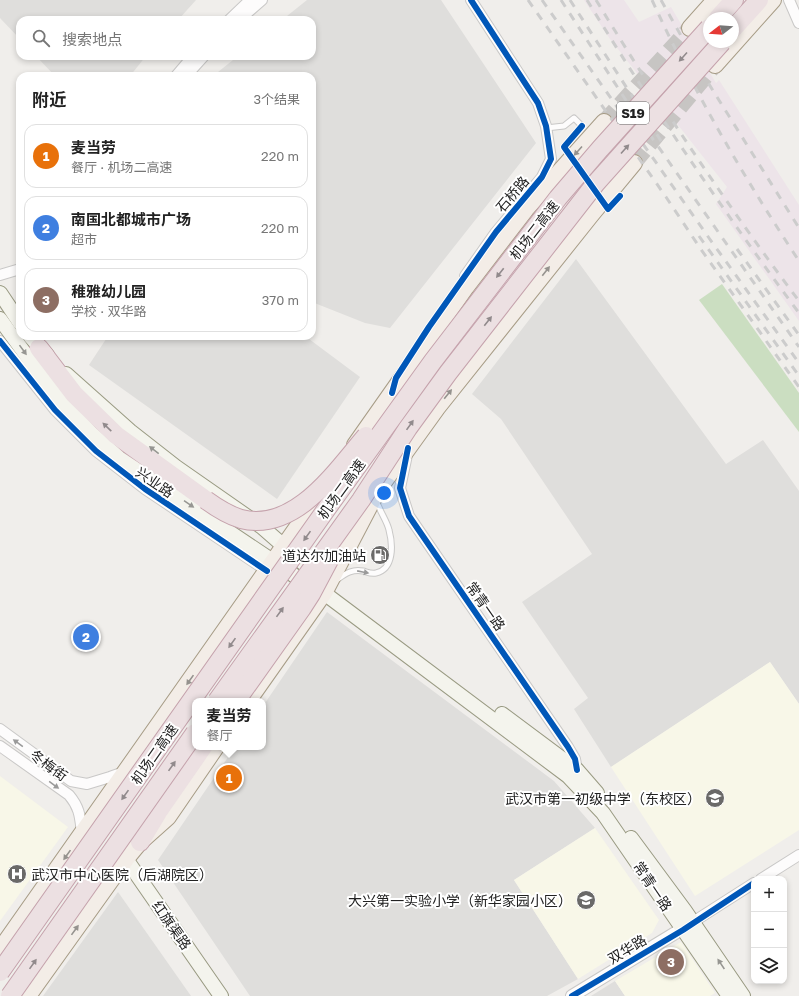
<!DOCTYPE html>
<html lang="zh">
<head>
<meta charset="utf-8">
<style>
	body { margin:0; font-family:"Golos Text","Noto Sans SC",sans-serif; background:#f6f6f6; color:#222 }
	.controls { position:absolute; right:12px; bottom:12px; display:grid; overflow:hidden; border-radius:8px; box-shadow:0 2px 6px #0003 }
	.controls button { width:36px; height:36px; display:grid; place-items:center; padding:0; border:0; border-bottom:1px solid #e0e0e0; background:#fff; color:#222; font:20px sans-serif }
	.compass { position:absolute; left:703px; top:12px; width:36px; height:36px; border-radius:50%; background:#fff; box-shadow:0 2px 6px #0003; rotate:253deg }
	.you { position:absolute; left:384px; top:493px; width:14px; height:14px; margin:-10px; border:3px solid #fff; border-radius:50%; background:#1a73e8; box-shadow:0 0 0 6px #1a73e833 }
	.badge { display:grid; place-items:center; width:26px; height:26px; border-radius:50%; background:#b45309; color:#fff; font-size:13px; font-weight:700 }
	.pin { position:absolute; translate:-50% -50%; border:2px solid #fff; box-shadow:0 1px 4px #0006 }
	.popup { position:absolute; left:192px; top:698px; width:74px; height:52px; box-sizing:border-box; display:grid; place-content:center; border-radius:8px; background:#fff; filter:drop-shadow(0 1px 3px #0005); font-size:13px; white-space:nowrap; color:#767676 }
	.popup b { font-size:15px; color:#222 }
	.popup::after { content:''; position:absolute; left:50%; top:100%; margin-left:-8px; border:8px solid transparent; border-top-color:#fff }
	.list { margin:0; padding:0; list-style:none }
	h2 { display:flex; justify-content:space-between; align-items:center; height:52px; margin:0; padding:0 16px; font-size:17px }
	h2 small { font-size:13px; font-weight:400; color:#767676 }
	.list li { display:grid; grid-template-columns:26px 1fr auto; gap:12px; align-items:center; box-sizing:border-box; height:64px; margin:0 8px 8px; padding:0 8px; border:1px solid #e0e0e0; border-radius:12px }
	.list b { display:block; font-size:15px; white-space:nowrap }
	.list p { margin:0; font-size:13px; white-space:nowrap; color:#767676 }
	.list em { font-size:13px; font-style:normal; color:#767676 }
	.icon { flex:none; width:22px; height:22px; fill:none; stroke:currentColor; stroke-width:2; stroke-linecap:round; stroke-linejoin:round }
	.map { position:relative; flex:none; width:799px; height:996px; overflow:hidden }
	.search { position:absolute; background:#fff; box-shadow:0 2px 6px #0003; left:16px; top:16px; width:300px; height:44px; display:flex; align-items:center; gap:10px; box-sizing:border-box; padding:0 14px; border-radius:12px; color:#767676; font-size:15px }
	.panel { position:absolute; background:#fff; box-shadow:0 2px 6px #0003; left:16px; top:72px; width:300px; height:268px; border-radius:12px }
	.map>svg:first-child { display:block }
</style>
</head>
<body>
<div class="map">
<svg width="799" height="996" viewBox="0 0 799 996">
	<rect width="100%" height="100%" fill="#f0eeeb"/>
	<!-- residential -->
	<g fill="#dfdedc">
		<polygon points="0,0 196,0 178,20 20,20 20,39 0,18"/>
		<polygon points="307,0 441,0 536,143 390,328 365,323 312,302 312,76 213,76 238,56 312,56 312,20 282,20"/>
		<polygon points="36,56 146,56 130,76 55,76"/>
		<polygon points="576,259 726,464 763,440 799,491 799,704 770,662 611,767 574,709 588,698 522,602 592,554 501,419 472,394"/>
		<polygon points="108,336 305,336 360,377 277,499 89,365"/>
		<polygon points="327,612 554,781 595,828 514,880 578,979 547,996 250,996 158,860 235,747 263,747 263,706"/>
		<polygon points="118,892 191,996 43,996"/>
		<polygon points="615,981 625,996 591,996"/>
	</g>
	<!-- industrial -->
	<polygon fill="#ede4e9" points="584,0 624,0 639,22 671,7 716,83 719,80 799,205 799,321 716,204 727,187 610,39"/>
	<!-- education -->
	<g fill="#f8f7e8">
		<polygon points="770,662 799,704 799,830 695,896 611,767"/>
		<polygon points="0,776 68,827 0,921"/>
		<polygon points="595,828 659,920 652,933 578,979 514,880"/>
		<polygon points="681,942 715,993 710,996 625,996 615,981"/>
	</g>
	<!-- forest -->
	<polygon fill="#cbdec1" points="722,284 799,393 799,432 699,300"/>
	<g fill="none" stroke-linecap="round" stroke-linejoin="round">
		<!-- primary-tunnel -->
		<g stroke="#c7c5c3" stroke-width="16" stroke-dasharray="16 8" stroke-linecap="butt">
			<polyline points="604,122 690,28"/>
			<polyline points="634,163 715,65"/>
		</g>
		<!-- service casing -->
		<g stroke="#c9c8c7" stroke-width="7">
			<g id="service">
				<polyline points="546,128 564,126 574,118 582,126"/>
				<path d="M338,579c8,-6 15,-10 25,-8 4,1 8,3 13,2 18,-4 17,-28 13,-43 -2,-9 -9,-18 -12,-28"/>
			</g>
		</g>
		<!-- minor casing -->
		<g stroke="#c9c8c7" stroke-width="12">
			<g id="minor">
				<polyline points="789,0 799,23"/>
				<polyline points="229,20 250,0"/>
				<polyline points="239,20 262,0"/>
				<polyline points="176,76 193,56"/>
				<polyline points="186,76 204,56"/>
				<polyline points="0,275 20,269"/>
				<polyline points="465,276 496,232 542,177 551,159 546,126 538,103 471,0"/>
				<polyline points="0,341 55,410 96,451 145,489 267,571"/>
				<polyline points="407,455 400,488 409,516 568,747 575,759 577,770"/>
				<polyline points="0,729 71,781 87,784 110,777 124,772"/>
				<path d="M0,746l69,49c11,13 11,22 13,38"/>
				<polyline points="761,879 799,855"/>
				<polyline points="693,922 754,883"/>
			</g>
		</g>
		<!-- tertiary casing -->
		<g stroke="#c9c8c7" stroke-width="14">
			<polyline id="tertiary" points="572,996 690,924"/>
		</g>
		<!-- secondary casing -->
		<g stroke="#999a82" stroke-width="16">
			<g id="secondary">
				<polyline points="0,293 20,323"/>
				<polyline points="0,319 37,370 68,408 91,433 119,458 295,576 324,593 568,776 603,813 729,996"/>
				<polyline points="30,336 47,355"/>
				<polyline points="66,374 130,431 176,467 262,527 318,576"/>
				<polyline points="502,714 577,770 597,793"/>
				<polyline points="631,838 685,911 743,996"/>
				<polyline points="126,859 221,996"/>
			</g>
		</g>
		<!-- primary casing -->
		<g stroke="#a79c86" stroke-width="18">
			<g id="primary">
				<polyline points="690,28 715,0"/>
				<polyline points="715,65 773,0"/>
				<polyline points="355,445 466,287 526,209 604,122"/>
				<polyline points="248,701 324,593 378,490 437,408 591,215 634,163"/>
				<polyline points="0,950 322,492"/>
				<polyline points="28,996 126,859 140,842 168,817 216,747"/>
			</g>
		</g>
		<!-- motorway casing -->
		<g stroke="#c5a2ac" stroke-width="20">
			<g id="motorway">
				<polyline points="718,18 734,0"/>
				<polyline points="733,29 759,0"/>
				<polyline points="39,348 74,394 116,435 206,500"/>
				<polyline points="140,842 158,812 203,747"/>
			</g>
		</g>
		<!-- service -->
		<use href="#service" stroke="#fdfcfc" stroke-width="5"/>
		<!-- minor -->
		<use href="#minor" stroke="#fdfcfc" stroke-width="10"/>
		<!-- tertiary -->
		<use href="#tertiary" stroke="#fdfcfc" stroke-width="12"/>
		<!-- secondary -->
		<use href="#secondary" stroke="#f4f4ed" stroke-width="14"/>
		<!-- primary -->
		<use href="#primary" stroke="#f3ede7" stroke-width="16"/>
		<!-- motorway -->
		<use href="#motorway" stroke="#ece0e2" stroke-width="18"/>
		<!-- rail -->
		<g stroke="#ccc" stroke-width="3" stroke-dasharray="8 8" stroke-linecap="butt">
			<polyline points="528,0 666,197 700,248 799,387"/>
			<polyline points="542,0 709,238 799,363"/>
			<polyline points="561,0 629,105 799,347"/>
			<polyline points="570,0 663,144"/>
			<path d="M587,0c66,108 137,212 212,313"/>
			<path d="M596,0c63,103 130,204 203,301"/>
			<path d="M652,0c42,92 91,176 147,261"/>
			<polyline points="661,0 702,73 799,228"/>
			<polyline points="699,236 799,376"/>
			<polyline points="737,249 799,335"/>
		</g>
		<!-- motorway-bridge casing -->
		<g stroke="#c5a2ac" stroke-width="20" stroke-linecap="butt">
			<g id="motorway-bridge">
				<path d="M206,500c11,8 22,15 35,19 54,14 95,-48 125,-83"/>
				<polyline points="217,701 361,500 408,428 448,373 596,183 722,42"/>
				<polyline points="236,701 302,608 311,594 329,560"/>
				<polyline points="0,972 325,511 433,361 558,198 600,149 709,28"/>
				<polyline points="10,996 195,733"/>
			</g>
		</g>
		<!-- motorway-bridge -->
		<use href="#motorway-bridge" stroke="#ece0e2" stroke-width="18"/>
		<!-- cycleway casing -->
		<g stroke="#fff" stroke-width="8">
			<g id="cycleway">
				<polyline points="582,126 564,147 608,209 620,196"/>
				<polyline points="0,341 55,410 96,451 145,489 267,571"/>
				<polyline points="392,393 396,378 429,327 496,232 542,177 551,159 546,126 538,103 471,0"/>
				<polyline points="408,448 400,488 409,516 568,747 575,759 577,770"/>
				<polyline points="572,996 683,930 754,883"/>
			</g>
		</g>
		<!-- cycleway -->
		<use href="#cycleway" stroke="#0057b8" stroke-width="6"/>
	</g>
	<!-- one-way arrows -->
	<defs><path id="oneway-solid" d="M-6-.8H1V-3.2L6.5 0L1 3.2V.8H-6Z"/></defs>
	<g fill="#918a8c">
		<use href="#oneway-solid" transform="translate(683 57) rotate(132)"/>
		<use href="#oneway-solid" transform="translate(625 149) rotate(-48)"/>
		<use href="#oneway-solid" transform="translate(500 273) rotate(128)"/>
		<use href="#oneway-solid" transform="translate(488 321) rotate(-52)"/>
		<use href="#oneway-solid" transform="translate(410 425) rotate(-55)"/>
		<use href="#oneway-solid" transform="translate(107 427) rotate(-136)"/>
		<use href="#oneway-solid" transform="translate(307 536) rotate(125)"/>
		<use href="#oneway-solid" transform="translate(280 612) rotate(-54)"/>
		<use href="#oneway-solid" transform="translate(232 643) rotate(125)"/>
		<use href="#oneway-solid" transform="translate(172 766) rotate(-55)"/>
		<use href="#oneway-solid" transform="translate(125 795) rotate(125)"/>
		<use href="#oneway-solid" transform="translate(33 964) rotate(-55)"/>
	</g>
	<g fill="#95928e">
		<use href="#oneway-solid" transform="translate(578 151) rotate(132)"/>
		<use href="#oneway-solid" transform="translate(546 271) rotate(-52)"/>
		<use href="#oneway-solid" transform="translate(448 394) rotate(-51)"/>
		<use href="#oneway-solid" transform="translate(190 680) rotate(125)"/>
		<use href="#oneway-solid" transform="translate(67 855) rotate(125)"/>
		<use href="#oneway-solid" transform="translate(75 930) rotate(-54)"/>
	</g>
	<g fill="#969692">
		<use href="#oneway-solid" transform="translate(23 350) rotate(54)"/>
		<use href="#oneway-solid" transform="translate(154 450) rotate(-142)"/>
		<use href="#oneway-solid" transform="translate(189 504) rotate(34)"/>
		<use href="#oneway-solid" transform="translate(721 964) rotate(-124)"/>
	</g>
	<g fill="#9a9a9a">
		<use href="#oneway-solid" transform="translate(363 572) rotate(11)"/>
		<use href="#oneway-solid" transform="translate(18 743) rotate(-144)"/>
		<use href="#oneway-solid" transform="translate(54 785) rotate(36)"/>
	</g>
	<!-- icons -->
	<defs>
		<g id="fuel-disc" transform="scale(1)"><circle r="9.5" fill="#6a6968" stroke="#fff"/><path d="M-5.5-6h7V0h2V4h1.3V-2.5L3-4.5l.8-.8L6-3V5H2.5V1h-1V6h-7ZM-4.2-4.7v3.2H.2V-4.7Z" fill="#fff"/></g>
		<g id="school-disc" transform="scale(1)"><circle r="9.5" fill="#6a6968" stroke="#fff"/><path d="M0-5L7-2L0 1L-7-2ZM-4 1L0 2.5L4 1V4Q0 6-4 4Z" fill="#fff"/></g>
		<g id="hospital-disc" transform="scale(1)"><circle r="9.5" fill="#6a6968" stroke="#fff"/><path d="M-5-5h3v3.5h4V-5h3V5h-3V1.5h-4V5h-3Z" fill="#fff"/></g>
	</defs>
	<g fill-rule="evenodd">
		<use href="#fuel-disc" x="380" y="555"/>
		<use href="#school-disc" x="715" y="798"/>
		<use href="#hospital-disc" x="17" y="874"/>
		<use href="#school-disc" x="586" y="900"/>
	</g>
	<g text-anchor="middle" dominant-baseline="central" stroke-width="4" stroke-linejoin="round" paint-order="stroke">
		<!-- shield labels -->
		<rect fill="#fff" stroke="#646464" stroke-width="1" x="617" y="102" width="32" height="22" rx="3"/>
		<g font-size="13" font-weight="bold" fill="#222">
			<text x="633" y="113">S19</text>
		</g>
		<!-- street labels -->
		<g font-size="14" fill="#222" stroke="#fff">
			<text transform="translate(512 194) rotate(-50)">石桥路</text>
			<text transform="translate(534 230) rotate(-52)">机场二高速</text>
			<text transform="translate(155 482) rotate(34)">兴业路</text>
			<text transform="translate(341 489) rotate(-54)">机场二高速</text>
			<text transform="translate(486 606) rotate(55)">常青一路</text>
			<text transform="translate(154 754) rotate(-55)">机场二高速</text>
			<text transform="translate(49 765) rotate(36)">冬梅街</text>
			<text transform="translate(653 886) rotate(56)">常青一路</text>
			<text transform="translate(172 925) rotate(55)">红旗渠路</text>
			<text transform="translate(627 949) rotate(-31)">双华路</text>
		</g>
		<!-- poi labels -->
		<g font-size="14" fill="#222" stroke="#fff" text-anchor="end">
			<text x="366" y="555">道达尔加油站</text>
			<text x="701" y="798">武汉市第一初级中学（东校区）</text>
			<text x="31" y="874" text-anchor="start">武汉市中心医院（后湖院区）</text>
			<text x="572" y="900">大兴第一实验小学（新华家园小区）</text>
		</g>
	</g>
</svg>
<div class="controls">
<button>+</button>
<button>−</button>
<button><svg class="icon" aria-label="layers" viewBox="0 0 24 24"><path d="M12 4l9 5-9 5-9-5zM3 14l9 5 9-5"/></svg></button>
</div>
<svg class="compass" viewBox="-18 -18 36 36"><path d="M0-13l5 13h-10z" fill="#e53935"/><path d="M0 13l5-13h-10z" fill="#767676"/></svg>
<div class="you"></div>
<div class="pin badge" style="left:229px;top:778px;background:#e8710a">1</div>
<div class="popup"><b>麦当劳</b>餐厅</div>
<div class="pin badge" style="left:86px;top:637px;background:#3f7fe0">2</div>
<div class="pin badge" style="left:671px;top:962px;background:#8d6e63">3</div>
<div class="search"><svg class="icon" aria-label="search" viewBox="0 0 24 24"><circle cx="10" cy="10" r="6"/><path d="M15 15l6 6"/></svg>搜索地点</div>
<section class="panel">
<h2>附近<small>3个结果</small></h2>
<ul class="list">
<li><span class="badge" style="background:#e8710a">1</span><div><b>麦当劳</b><p>餐厅 · 机场二高速</p></div><em>220 m</em></li>
<li><span class="badge" style="background:#3f7fe0">2</span><div><b>南国北都城市广场</b><p>超市</p></div><em>220 m</em></li>
<li><span class="badge" style="background:#8d6e63">3</span><div><b>稚雅幼儿园</b><p>学校 · 双华路</p></div><em>370 m</em></li>
</ul>
</section>
</div>
</body>
</html>
